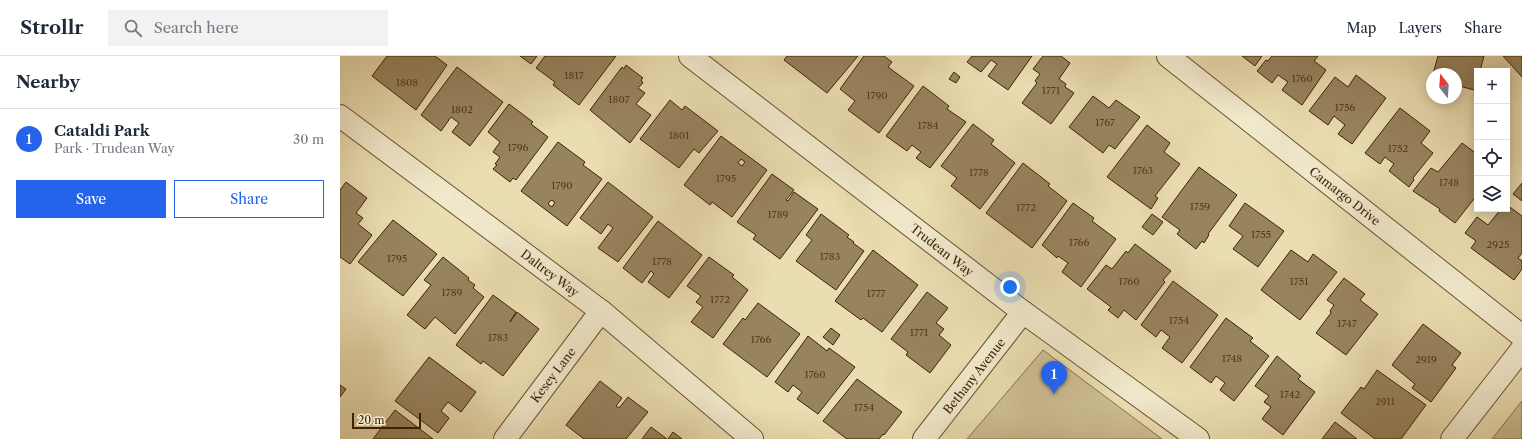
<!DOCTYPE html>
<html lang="en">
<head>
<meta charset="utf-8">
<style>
	body { margin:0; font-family:"Libre Caslon Text",serif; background:#f2f2f3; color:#1f2937 }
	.controls { position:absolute; right:12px; top:12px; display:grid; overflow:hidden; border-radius:0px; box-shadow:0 2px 10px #0003 }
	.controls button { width:36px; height:36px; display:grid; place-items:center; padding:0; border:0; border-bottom:1px solid #e0e1e3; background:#fff; color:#1f2937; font:20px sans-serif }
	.compass { position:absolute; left:1086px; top:12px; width:36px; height:36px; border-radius:50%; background:#fff; box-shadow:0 2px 10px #0003; rotate:343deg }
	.scale { position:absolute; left:12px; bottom:10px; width:69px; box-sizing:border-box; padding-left:4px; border:2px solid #3f2206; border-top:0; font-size:11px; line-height:14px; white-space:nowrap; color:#3f2206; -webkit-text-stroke:3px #f1e9cc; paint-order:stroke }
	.you { position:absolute; left:670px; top:231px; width:14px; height:14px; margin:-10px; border:3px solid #fff; border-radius:50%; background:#1a73e8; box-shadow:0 0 0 6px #1a73e833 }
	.badge { display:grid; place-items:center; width:26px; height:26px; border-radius:50%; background:#2563eb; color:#fff; font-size:13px; font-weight:700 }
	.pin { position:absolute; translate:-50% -33px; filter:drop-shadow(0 1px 2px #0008) }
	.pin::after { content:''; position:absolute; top:21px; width:14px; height:12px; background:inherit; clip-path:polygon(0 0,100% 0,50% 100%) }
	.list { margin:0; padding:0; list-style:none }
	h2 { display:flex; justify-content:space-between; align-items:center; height:52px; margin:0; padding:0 16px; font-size:17px }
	h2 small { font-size:13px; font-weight:400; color:#747a83 }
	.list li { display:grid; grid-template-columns:26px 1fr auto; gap:12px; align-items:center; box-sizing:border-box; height:60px; padding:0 16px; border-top:1px solid #e0e1e3 }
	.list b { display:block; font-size:15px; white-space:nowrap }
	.list p { margin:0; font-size:13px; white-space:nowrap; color:#747a83 }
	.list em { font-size:13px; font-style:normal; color:#747a83 }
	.actions { display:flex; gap:8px; padding:12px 16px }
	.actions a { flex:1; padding:9px 0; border:1px solid #2563eb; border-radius:0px; text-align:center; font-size:14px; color:#2563eb }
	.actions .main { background:#2563eb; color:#fff }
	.icon { flex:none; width:22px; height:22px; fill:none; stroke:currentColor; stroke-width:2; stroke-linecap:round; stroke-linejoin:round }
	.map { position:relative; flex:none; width:1182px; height:383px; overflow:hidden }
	header { display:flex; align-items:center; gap:24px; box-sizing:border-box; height:56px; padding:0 20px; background:#fff; border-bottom:1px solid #e0e1e3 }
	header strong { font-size:19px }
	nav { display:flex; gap:22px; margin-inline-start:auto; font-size:14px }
	.search { width:280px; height:36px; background:#f2f2f3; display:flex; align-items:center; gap:10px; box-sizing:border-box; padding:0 14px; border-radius:0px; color:#747a83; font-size:15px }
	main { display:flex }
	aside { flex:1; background:#fff }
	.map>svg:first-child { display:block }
</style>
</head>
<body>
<header>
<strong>Strollr</strong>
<div class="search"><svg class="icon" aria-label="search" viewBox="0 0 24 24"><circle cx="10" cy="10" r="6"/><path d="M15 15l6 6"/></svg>Search here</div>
<nav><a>Map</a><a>Layers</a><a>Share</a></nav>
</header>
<main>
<aside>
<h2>Nearby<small></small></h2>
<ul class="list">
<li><span class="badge">1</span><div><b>Cataldi Park</b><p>Park · Trudean Way</p></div><em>30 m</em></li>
</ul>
<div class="actions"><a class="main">Save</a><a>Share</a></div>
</aside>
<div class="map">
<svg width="1182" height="383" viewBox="0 0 1182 383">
	<rect width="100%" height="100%" fill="#eaddb1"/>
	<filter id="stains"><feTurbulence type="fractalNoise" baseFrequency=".005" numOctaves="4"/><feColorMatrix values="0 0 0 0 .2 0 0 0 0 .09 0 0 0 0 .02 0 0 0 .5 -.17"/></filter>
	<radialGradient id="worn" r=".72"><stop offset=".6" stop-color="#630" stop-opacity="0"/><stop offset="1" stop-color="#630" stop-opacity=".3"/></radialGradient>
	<!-- green -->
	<g fill="#cdbd94" stroke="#86704d">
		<polygon points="703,294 822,383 627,383"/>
		<polygon points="1182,345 1182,383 1152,383"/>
	</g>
	<!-- building -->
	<g fill="#98835f" stroke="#3f2206" fill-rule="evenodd">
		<polygon points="47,0 95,0 107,9 76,54 32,20"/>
		<polygon points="180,0 197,0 191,8"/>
		<polygon points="205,0 276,0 239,49 213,29 215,26 196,12"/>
		<polygon points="447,0 518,0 487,37 444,4"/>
		<polygon points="524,0 544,0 552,6 548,11 574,30 539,77 508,54 515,45 500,33"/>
		<polygon points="632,0 692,0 668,34 648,20 657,8 651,4 641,16 627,6"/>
		<polygon points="703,0 721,0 730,7 719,23 726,28 725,31 734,37 711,68 682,47 697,27 695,25 700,18 693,13"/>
		<polygon points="902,0 922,0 915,10"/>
		<polygon points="932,0 978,0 974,5 986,14 962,49 942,34 948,26 938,19 932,27 917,15 926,4 928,5"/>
		<polygon points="1098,0 1144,0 1140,15 1137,15 1137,24 1134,34 1116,29 1116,18 1093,18"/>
		<polygon points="1163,0 1182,0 1182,21"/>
		<polygon points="286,9 303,22 301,24 303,27 298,32 305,37 296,48 311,59 290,87 250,54 282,11 284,13"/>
		<polygon points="117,11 163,46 130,90 112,76 119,67 111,61 101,75 81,59"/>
		<polygon points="614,16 620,21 616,27 609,23"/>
		<polygon points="1016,19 1046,42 1012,88 998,78 1005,69 994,60 988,69 969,55 995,21 1008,31"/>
		<polygon points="583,30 609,50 607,53 626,66 590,112 576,102 581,96 572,89 567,95 546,80"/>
		<polygon points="753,40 769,52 776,44 800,61 775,93 769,89 763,97 729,71"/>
		<polygon points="330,44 342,54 345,50 378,75 359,97 354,93 339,112 300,83"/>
		<polygon points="169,48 193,66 191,68 208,81 176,124 173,122 170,126 153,113 157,109 155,108 160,101 153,96 160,86 148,76"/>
		<polygon points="1060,52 1090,75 1081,87 1093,97 1073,122 1074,124 1069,131 1049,115 1054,108 1045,101 1040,108 1025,97"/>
		<polygon points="633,68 654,84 651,88 675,107 640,153 611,130 617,122 601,110"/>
		<polygon points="807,69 830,87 824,96 840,108 815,140 818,142 811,153 767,121"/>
		<path d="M381,80l46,34 -35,47 -20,-15 -2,3 -26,-20zM401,103l4,3 -3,4 -4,-3z"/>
		<path d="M218,86l27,20 -2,3 19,14 -35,47 -46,-35zM211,144l4,2 -3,5 -4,-3z"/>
		<polygon points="1122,87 1137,98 1137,139 1115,167 1099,155 1100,153 1073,135 1091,112 1098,116"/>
		<polygon points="683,107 710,128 708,130 727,145 692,192 646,157"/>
		<polygon points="859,111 897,139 868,178 869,179 864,187 862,185 856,193 837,178 840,174 822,161"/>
		<polygon points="432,118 454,134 446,144 448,145 454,136 478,153 440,203 413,183 416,179 397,166"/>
		<polygon points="6,126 27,142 16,157 23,162 18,168 32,179 10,208 0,201 0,134"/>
		<polygon points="268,126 313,161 278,206 258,192 273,172 268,168 261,178 240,162"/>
		<polygon points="1182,127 1182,145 1173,138"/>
		<polygon points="733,147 754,162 752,165 776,183 741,231 722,216 728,207 718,200 717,202 702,189"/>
		<polygon points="905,147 944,175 918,211 893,193 903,180 889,170"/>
		<polygon points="1167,149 1182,160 1182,197 1178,202 1182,205 1182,213 1174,224 1131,192 1136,185 1125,177 1137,161 1148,169 1161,153 1167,153"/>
		<polygon points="481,158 509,179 507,181 514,186 513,187 524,195 496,234 456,205 472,184 466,179"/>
		<polygon points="812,158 823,166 813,179 802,171"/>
		<polygon points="53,164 97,198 63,240 18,206"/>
		<polygon points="318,165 362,199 329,242 308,226 314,218 311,215 302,227 283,212"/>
		<polygon points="795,188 831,215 823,224 825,226 796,264 784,254 778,262 768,254 771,251 747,233 766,209 772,213 786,195 788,197"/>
		<polygon points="533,194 578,229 542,276 523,262 521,264 495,245"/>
		<polygon points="951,194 968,206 973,198 997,216 960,264 921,234"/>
		<polygon points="103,201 129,222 128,224 135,229 133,232 144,241 115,278 95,261 85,273 67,259 91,229 84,224"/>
		<polygon points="369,201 394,219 392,221 408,234 373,282 351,266 363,251 356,246 361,240 347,230"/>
		<polygon points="1004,222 1025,238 1020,244 1038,258 1006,299 976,277 991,257 990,255 994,249 987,244"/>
		<polygon points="833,225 878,259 842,307 822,292 830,281 821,274 816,281 801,269"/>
		<polygon points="587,236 608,252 596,267 604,273 599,279 611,289 590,317 566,299 568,296 551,283"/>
		<polygon points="153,239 176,256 170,266 177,256 199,273 163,320 143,305 141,308 116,289"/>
		<polygon points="418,247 460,278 427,321 383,288 403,262 405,264"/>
		<polygon points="886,262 913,282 910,285 929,300 894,345 880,334 885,327 876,320 871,327 850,311"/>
		<polygon points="1083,268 1121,297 1112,309 1116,312 1091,346 1072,332 1075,328 1052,309"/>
		<polygon points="491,272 500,279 493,289 483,281"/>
		<polygon points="468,280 487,295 489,292 515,311 478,358 457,343 462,336 453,329 448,336 435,326"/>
		<polygon points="937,300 961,320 958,323 975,336 943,379 922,363 931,351 924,346 929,340 915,330"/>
		<polygon points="89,301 136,336 121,356 108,346 101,355 109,362 98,377 55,345"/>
		<polygon points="1037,314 1086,349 1061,383 1035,383 1001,357 1021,331 1024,333"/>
		<polygon points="517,323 562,356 544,379 543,378 539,383 507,383 483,365"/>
		<polygon points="260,325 282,342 276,350 279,352 288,341 308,356 286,383 244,383 226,369"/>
		<polygon points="0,329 6,333 0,341"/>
		<polygon points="55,354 93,383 33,383"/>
		<polygon points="995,366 1017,383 982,383"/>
		<polygon points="311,371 327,383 302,383"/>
		<polygon points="333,376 342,383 328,383"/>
	</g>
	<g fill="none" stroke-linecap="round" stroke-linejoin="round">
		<!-- minor casing -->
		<g stroke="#6a5131" stroke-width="24">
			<g id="minor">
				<polyline points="350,0 683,256 858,383"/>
				<polyline points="828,0 1182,280"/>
				<polyline points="0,60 261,255 412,383"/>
				<polyline points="165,383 261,255"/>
				<polyline points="584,383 683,256"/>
				<polyline points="1112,383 1182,293"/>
			</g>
		</g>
		<!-- minor -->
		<use href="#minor" stroke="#f1e9cc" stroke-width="22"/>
	</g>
	<g text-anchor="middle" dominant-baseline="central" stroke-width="3" stroke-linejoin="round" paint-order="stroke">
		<!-- number labels -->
		<g font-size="10" fill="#553a1c">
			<text x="234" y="19">1817</text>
			<text x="962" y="22">1760</text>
			<text x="67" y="26">1808</text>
			<text x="711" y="34">1771</text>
			<text x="537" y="39">1790</text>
			<text x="279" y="43">1807</text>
			<text x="1005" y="51">1756</text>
			<text x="122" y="53">1802</text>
			<text x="765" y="66">1767</text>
			<text x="588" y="69">1784</text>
			<text x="339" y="79">1801</text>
			<text x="178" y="91">1796</text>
			<text x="1058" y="92">1752</text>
			<text x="803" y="114">1763</text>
			<text x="639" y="116">1778</text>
			<text x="386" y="122">1795</text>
			<text x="1109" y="126">1748</text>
			<text x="222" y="129">1790</text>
			<text x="860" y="150">1759</text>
			<text x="686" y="151">1772</text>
			<text x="438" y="158">1789</text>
			<text x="921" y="178">1755</text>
			<text x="739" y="186">1766</text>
			<text x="1158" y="188">2925</text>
			<text x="490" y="200">1783</text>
			<text x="57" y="202">1795</text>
			<text x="322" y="205">1778</text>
			<text x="789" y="225">1760</text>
			<text x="959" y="225">1751</text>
			<text x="112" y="236">1789</text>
			<text x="536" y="237">1777</text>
			<text x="380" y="243">1772</text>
			<text x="839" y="264">1754</text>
			<text x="1007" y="267">1747</text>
			<text x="579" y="276">1771</text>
			<text x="158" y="281">1783</text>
			<text x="421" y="283">1766</text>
			<text x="892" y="302">1748</text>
			<text x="1086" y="303">2919</text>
			<text x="475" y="318">1760</text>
			<text x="950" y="338">1742</text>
			<text x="1045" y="345">2911</text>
			<text x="524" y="351">1754</text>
		</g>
		<!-- street labels -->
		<g font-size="12" fill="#3f2206" stroke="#f1e9cc">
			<text transform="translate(1005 140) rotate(38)">Camargo Drive</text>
			<text transform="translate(602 194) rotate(38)">Trudean Way</text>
			<text transform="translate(210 217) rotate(37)">Daltrey Way</text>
			<text transform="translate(213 319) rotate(-53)">Kesey Lane</text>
			<text transform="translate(634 320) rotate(-52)">Bethany Avenue</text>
		</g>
	</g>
	<rect width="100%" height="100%" filter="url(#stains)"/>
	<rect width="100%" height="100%" fill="url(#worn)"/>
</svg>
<div class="controls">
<button>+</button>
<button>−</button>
<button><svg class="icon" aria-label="locate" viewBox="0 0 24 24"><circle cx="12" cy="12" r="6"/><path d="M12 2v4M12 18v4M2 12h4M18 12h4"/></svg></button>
<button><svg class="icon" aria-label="layers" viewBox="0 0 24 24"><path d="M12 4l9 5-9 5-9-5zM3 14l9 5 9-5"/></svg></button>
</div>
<svg class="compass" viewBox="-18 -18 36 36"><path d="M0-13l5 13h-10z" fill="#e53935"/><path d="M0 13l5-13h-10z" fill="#747a83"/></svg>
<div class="scale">20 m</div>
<div class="you"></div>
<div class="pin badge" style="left:714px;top:338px">1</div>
</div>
</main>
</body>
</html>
